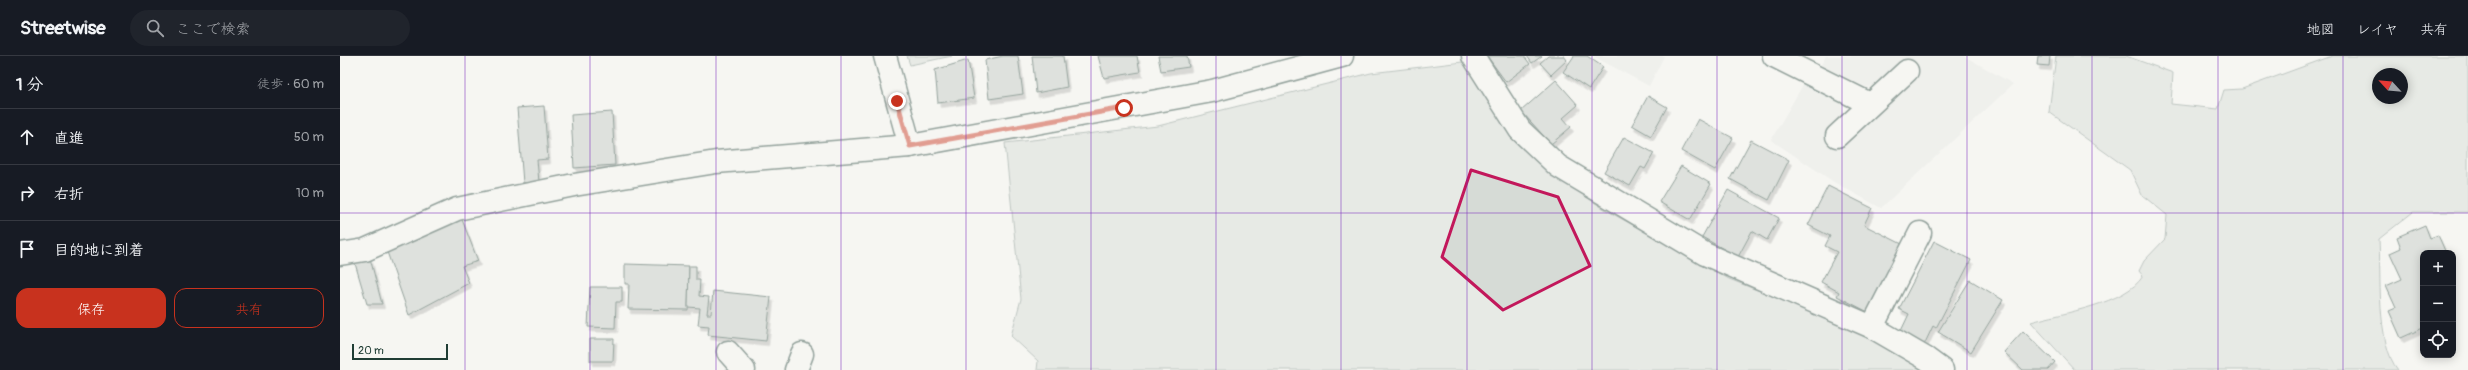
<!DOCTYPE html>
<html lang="ja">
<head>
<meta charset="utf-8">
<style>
	body { margin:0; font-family:Pangolin,"Klee One",sans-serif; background:#20242c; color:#f1f3f6 }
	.controls { position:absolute; right:12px; bottom:12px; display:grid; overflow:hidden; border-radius:8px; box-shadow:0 2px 10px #0003 }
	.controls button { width:36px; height:36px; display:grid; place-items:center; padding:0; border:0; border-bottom:1px solid #363941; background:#171b24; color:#f1f3f6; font:20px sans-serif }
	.compass { position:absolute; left:2032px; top:12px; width:36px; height:36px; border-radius:50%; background:#171b24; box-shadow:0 2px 10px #0003; rotate:296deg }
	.scale { position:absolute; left:12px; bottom:10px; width:96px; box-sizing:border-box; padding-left:4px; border:2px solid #1f3d34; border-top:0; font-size:11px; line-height:14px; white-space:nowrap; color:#1f3d34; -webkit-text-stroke:3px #f6f6f2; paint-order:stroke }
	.stop { position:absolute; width:12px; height:12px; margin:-9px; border:3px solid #c8321e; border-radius:50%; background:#fff }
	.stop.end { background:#c8321e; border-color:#fff; box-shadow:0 1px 4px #0008 }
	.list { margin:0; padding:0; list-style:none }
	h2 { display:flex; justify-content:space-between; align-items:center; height:52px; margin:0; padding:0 16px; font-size:17px }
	h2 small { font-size:13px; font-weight:400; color:#9ea1a6 }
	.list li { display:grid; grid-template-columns:26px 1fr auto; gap:12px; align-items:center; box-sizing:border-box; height:56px; padding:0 16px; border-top:1px solid #363941 }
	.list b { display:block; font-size:15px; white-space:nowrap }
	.list em { font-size:13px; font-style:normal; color:#9ea1a6 }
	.actions { display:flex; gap:8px; padding:12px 16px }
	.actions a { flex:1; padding:9px 0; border:1px solid #c8321e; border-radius:12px; text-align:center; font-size:14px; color:#c8321e }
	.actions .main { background:#c8321e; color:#fff }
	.icon { flex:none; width:22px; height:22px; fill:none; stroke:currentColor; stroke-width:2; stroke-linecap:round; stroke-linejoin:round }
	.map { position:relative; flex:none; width:2128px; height:314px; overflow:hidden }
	header { display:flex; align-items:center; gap:24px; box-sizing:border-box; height:56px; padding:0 20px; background:#171b24; border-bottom:1px solid #363941 }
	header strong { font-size:19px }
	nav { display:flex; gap:22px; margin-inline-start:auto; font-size:14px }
	.search { width:280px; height:36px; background:#20242c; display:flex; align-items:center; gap:10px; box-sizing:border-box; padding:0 14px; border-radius:22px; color:#9ea1a6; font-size:15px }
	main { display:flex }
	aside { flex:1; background:#171b24 }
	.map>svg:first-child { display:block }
</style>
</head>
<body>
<header>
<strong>Streetwise</strong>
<div class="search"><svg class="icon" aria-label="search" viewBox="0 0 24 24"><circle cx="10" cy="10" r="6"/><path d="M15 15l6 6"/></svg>ここで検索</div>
<nav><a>地図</a><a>レイヤ</a><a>共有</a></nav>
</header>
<main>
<aside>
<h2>1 分<small>徒歩 · 60 m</small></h2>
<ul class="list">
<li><svg class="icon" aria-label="ahead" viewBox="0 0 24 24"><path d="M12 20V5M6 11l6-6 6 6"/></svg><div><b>直進</b></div><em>50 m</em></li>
<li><svg class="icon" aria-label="right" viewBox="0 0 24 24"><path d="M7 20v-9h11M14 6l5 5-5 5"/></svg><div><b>右折</b></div><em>10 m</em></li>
<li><svg class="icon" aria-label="arrive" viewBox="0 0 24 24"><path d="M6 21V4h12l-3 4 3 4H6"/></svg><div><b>目的地に到着</b></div></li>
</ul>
<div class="actions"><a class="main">保存</a><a>共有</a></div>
</aside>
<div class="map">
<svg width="2128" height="314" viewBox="0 0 2128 314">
	<defs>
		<filter id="shadow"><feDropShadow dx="2.5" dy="4.5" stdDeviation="0" flood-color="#0004"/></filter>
	</defs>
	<rect width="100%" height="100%" fill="#f6f6f2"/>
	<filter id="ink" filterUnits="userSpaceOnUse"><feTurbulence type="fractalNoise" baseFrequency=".025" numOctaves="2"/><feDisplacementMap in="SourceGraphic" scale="8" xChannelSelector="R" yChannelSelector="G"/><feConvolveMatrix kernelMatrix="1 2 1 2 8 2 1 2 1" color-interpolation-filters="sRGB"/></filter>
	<g filter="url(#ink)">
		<!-- built -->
		<g fill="#e6e8e4">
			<polygon points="1253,0 1324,0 1309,30"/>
			<polygon points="1486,0 1624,0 1673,28 1541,152 1494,126 1431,84 1464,27 1502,46 1504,61 1489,77 1508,87 1579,21 1557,10 1538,30 1526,31 1481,9"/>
		</g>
		<!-- green -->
		<g fill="#d6dbd6" stroke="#7a8c85" fill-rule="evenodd">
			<polygon points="567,0 612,0 570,9"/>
			<path d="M1716,0h70l47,17 -2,31 47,5 6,-19 18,-1 90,-33h136v156h-55l-34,27c2,34 -3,105 19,131h-323l-44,-48c31,-9 95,-18 112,-46l-4,-5 5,-10 21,-22 2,-24 -25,-20 -12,-25 -81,-58zM2038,18h24v24h-24z"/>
			<polygon points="1131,5 1213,119 1266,154 1389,223 1524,276 1584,314 697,314 698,305 671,280 681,243 665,87 818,70 1031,17"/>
		</g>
		<!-- building -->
		<g fill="#c1c8c3" stroke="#1f3d34" filter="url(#shadow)">
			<polygon points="663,0 678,0 683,38 649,43 645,4"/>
			<polygon points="692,0 723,0 727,31 696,37"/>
			<polygon points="758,0 797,0 800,16 764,22"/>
			<polygon points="818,0 847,0 849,11 821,15"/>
			<polygon points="1147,0 1184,0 1190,8 1166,26"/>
			<polygon points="1187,0 1202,0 1192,7"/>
			<polygon points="1208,0 1224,0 1227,4 1211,19 1200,7"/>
			<polygon points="1234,0 1247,0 1263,11 1249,33 1223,16"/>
			<polygon points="1698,0 1710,0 1709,10 1697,9"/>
			<polygon points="628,4 634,42 598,47 595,14"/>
			<polygon points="1216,24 1238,49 1223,62 1231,71 1211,88 1181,55"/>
			<polygon points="1308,40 1327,51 1311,80 1292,69"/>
			<polygon points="204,50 208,103 197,104 199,126 183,127 177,52"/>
			<polygon points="272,56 275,109 234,112 231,59"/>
			<polygon points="1358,63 1393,82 1375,114 1341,95"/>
			<polygon points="1284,81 1314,97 1305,113 1301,111 1290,130 1264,116"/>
			<polygon points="1411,84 1449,104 1429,144 1390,123"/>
			<polygon points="1341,110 1371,128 1350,164 1319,146"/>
			<polygon points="1488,130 1532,152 1524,169 1562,188 1528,256 1497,240 1499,236 1481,226 1497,196 1485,190 1490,180 1468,169"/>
			<polygon points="1388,134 1439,162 1427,184 1412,175 1398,201 1362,181"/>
			<polygon points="121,161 138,205 122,210 129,227 69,259 46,193"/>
			<polygon points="2085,169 2090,182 2098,179 2106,197 2083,197 2083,272 2061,282 2049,255 2056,252 2046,230 2062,223 2050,197 2061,192 2057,181"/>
			<polygon points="1594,185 1631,204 1596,272 1593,270 1584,289 1560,277 1569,258 1559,253"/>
			<polygon points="30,202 42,248 27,248 14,204"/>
			<polygon points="285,208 349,210 348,254 288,253 289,228 285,228"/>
			<polygon points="349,210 356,210 356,224 360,224 359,240 369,241 367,258 371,258 373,235 431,241 426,285 368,279 369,270 358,269 360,252 348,251"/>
			<polygon points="1630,224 1663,244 1631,296 1598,276"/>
			<polygon points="250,231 282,231 282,246 276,246 275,272 248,271"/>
			<polygon points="1683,275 1715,306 1708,314 1683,314 1664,296"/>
			<polygon points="250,283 274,283 273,305 250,305"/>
		</g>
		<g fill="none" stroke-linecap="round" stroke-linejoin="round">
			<!-- minor casing -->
			<g stroke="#1f3d34" stroke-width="25">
				<g id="minor">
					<polyline points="545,0 570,90"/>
					<polyline points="1133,0 1180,74 1218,110 1365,198 1532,271 1587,303 1602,314"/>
					<polyline points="1434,0 1530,48"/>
					<polyline points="1497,80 1567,15"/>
					<polyline points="0,198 25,194 117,153 234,129 376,106 570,90 872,35 1002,0"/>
					<polyline points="1532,271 1580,177"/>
					<polyline points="388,296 404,314"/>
					<polyline points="456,314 462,298"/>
				</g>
			</g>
			<!-- minor -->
			<use href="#minor" stroke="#f6f6f2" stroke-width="22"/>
		</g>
	</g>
	<g fill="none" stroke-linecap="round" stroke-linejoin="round" filter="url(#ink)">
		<!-- route -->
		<polyline stroke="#c8321e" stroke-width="5" points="557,45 570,90 784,52"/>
	</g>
	<!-- marked area -->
	<path d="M0 0H2128V314H0ZM1131,114l87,27 32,69 -87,44 -61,-53z" fill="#f6f6f2" fill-opacity=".55" fill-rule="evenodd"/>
	<path fill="none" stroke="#c2185b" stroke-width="3" stroke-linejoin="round" d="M1131,114l87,27 32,69 -87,44 -61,-53z"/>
	<!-- grid -->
	<path fill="none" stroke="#7b2cbf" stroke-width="1" stroke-opacity="0.55" d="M125,0v314M250,0v314M376,0v314M501,0v314M626,0v314M751,0v314M876,0v314M1001,0v314M1127,0v314M1252,0v314M1377,0v314M1502,0v314M1627,0v314M1752,0v314M1878,0v314M2003,0v314M0,157h2128"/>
</svg>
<div class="controls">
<button>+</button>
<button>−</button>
<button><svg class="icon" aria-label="locate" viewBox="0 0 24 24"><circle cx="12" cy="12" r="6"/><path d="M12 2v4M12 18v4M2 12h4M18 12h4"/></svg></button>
</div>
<svg class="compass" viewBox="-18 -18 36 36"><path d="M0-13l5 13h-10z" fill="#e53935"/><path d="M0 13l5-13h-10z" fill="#9ea1a6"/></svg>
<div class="scale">20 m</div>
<div class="stop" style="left:784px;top:52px"></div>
<div class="stop end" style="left:557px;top:45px"></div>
</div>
</main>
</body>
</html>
